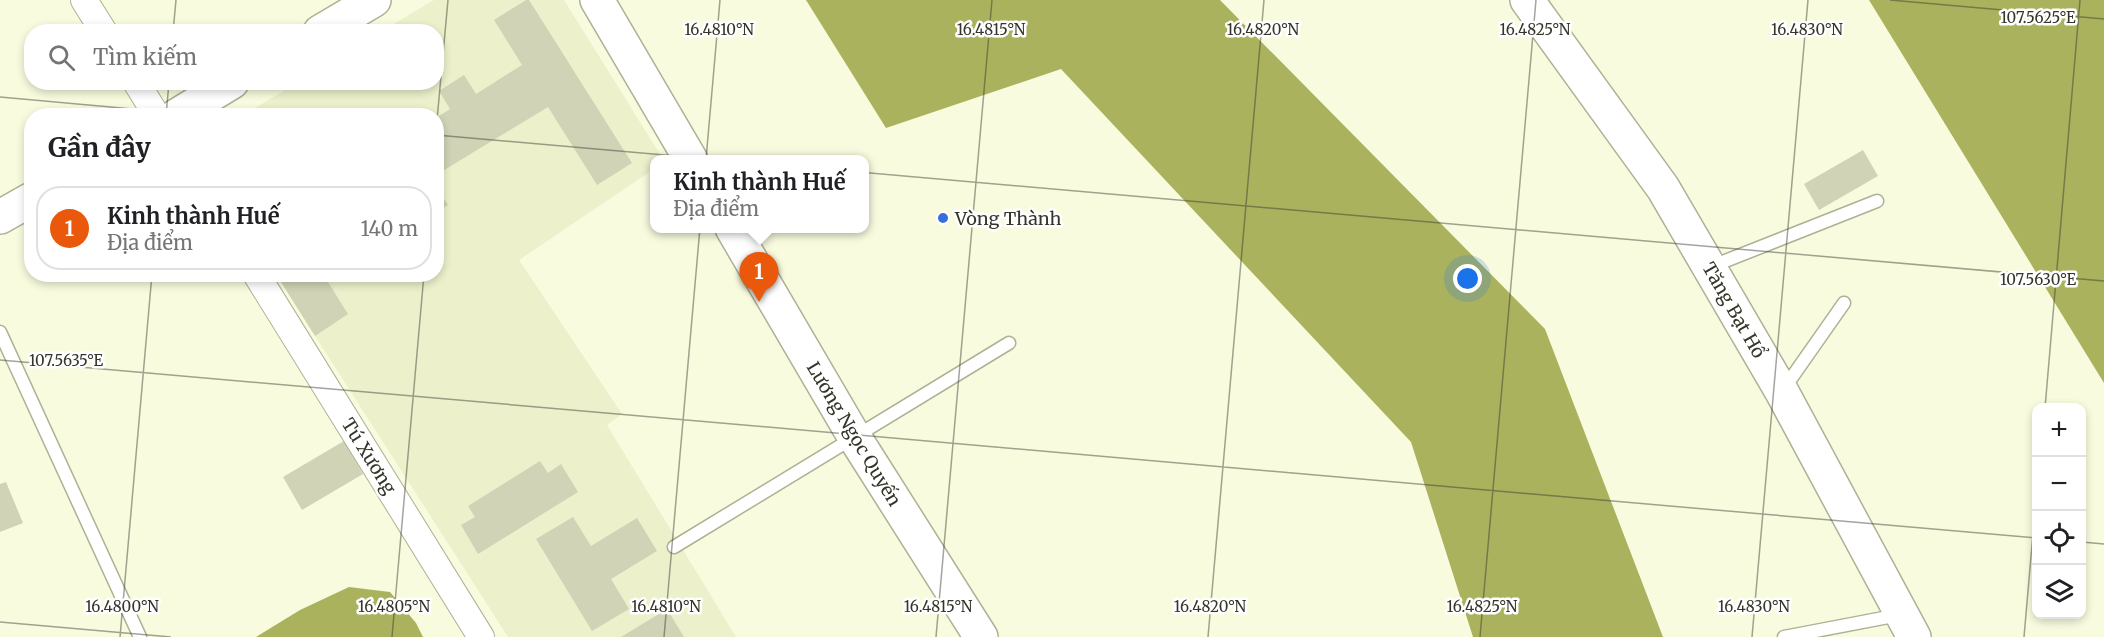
<!DOCTYPE html>
<html lang="vi">
<head>
<meta charset="utf-8">
<style>
	body { margin:0; font-family:Merriweather,serif; background:#f6f6f6; color:#202124 }
	.controls { position:absolute; right:18px; bottom:18px; display:grid; overflow:hidden; border-radius:12px; box-shadow:0 3px 9px #0003 }
	.controls button { width:54px; height:54px; display:grid; place-items:center; padding:0; border:0; border-bottom:2px solid #e0e0e0; background:#fff; color:#202124; font:30px sans-serif }
	.you { position:absolute; left:1468px; top:279px; width:21px; height:21px; margin:-15px; border:4px solid #fff; border-radius:50%; background:#1a73e8; box-shadow:0 0 0 9px #1a73e833 }
	.badge { display:grid; place-items:center; width:39px; height:39px; border-radius:50%; background:#ea580c; color:#fff; font-size:20px; font-weight:700 }
	.pin { position:absolute; translate:-50% -50px; filter:drop-shadow(0 2px 3px #0008) }
	.pin::after { content:''; position:absolute; top:32px; width:21px; height:18px; background:inherit; clip-path:polygon(0 0,100% 0,50% 100%) }
	.popup { position:absolute; left:650px; top:155px; width:219px; height:78px; box-sizing:border-box; display:grid; place-content:center; border-radius:12px; background:#fff; filter:drop-shadow(0 2px 4px #0005); font-size:20px; white-space:nowrap; color:#757577 }
	.popup b { font-size:22px; color:#202124 }
	.popup::after { content:''; position:absolute; left:50%; top:100%; margin-left:-12px; border:12px solid transparent; border-top-color:#fff }
	.list { margin:0; padding:0; list-style:none }
	h2 { display:flex; justify-content:space-between; align-items:center; height:78px; margin:0; padding:0 24px; font-size:26px }
	h2 small { font-size:20px; font-weight:400; color:#757577 }
	.list li { display:grid; grid-template-columns:39px 1fr auto; gap:18px; align-items:center; box-sizing:border-box; height:84px; margin:0 12px 12px; padding:0 12px; border:2px solid #e0e0e0; border-radius:24px }
	.list b { display:block; font-size:22px; white-space:nowrap }
	.list p { margin:0; font-size:20px; white-space:nowrap; color:#757577 }
	.list em { font-size:20px; font-style:normal; color:#757577 }
	.icon { flex:none; width:33px; height:33px; fill:none; stroke:currentColor; stroke-width:2; stroke-linecap:round; stroke-linejoin:round }
	.map { position:relative; flex:none; width:2104px; height:637px; overflow:hidden }
	.search { position:absolute; background:#fff; box-shadow:0 3px 9px #0003; left:24px; top:24px; width:420px; height:66px; display:flex; align-items:center; gap:15px; box-sizing:border-box; padding:0 21px; border-radius:24px; color:#757577; font-size:22px }
	.panel { position:absolute; background:#fff; box-shadow:0 3px 9px #0003; left:24px; top:108px; width:420px; height:174px; border-radius:24px }
	.map>svg:first-child { display:block }
</style>
</head>
<body>
<div class="map">
<svg width="2104" height="637" viewBox="0 0 2104 637">
	<rect width="100%" height="100%" fill="#f8fbdd"/>
	<!-- built -->
	<polygon fill="#ecf0cb" points="434,0 564,0 663,159 654,160 654,169 519,260 622,414 607,425 736,637 508,637 276,275 436,274 436,116 242,116 297,83 436,82 436,32 382,31"/>
	<!-- water -->
	<g fill="#abb25e">
		<polygon points="806,0 1220,0 1545,329 1663,637 1473,637 1411,442 1061,69 886,128"/>
		<polygon points="1869,0 2104,0 2104,383"/>
		<polygon points="349,587 390,592 416,623 423,637 256,637 300,610"/>
	</g>
	<!-- building -->
	<g fill="#d0d3b6">
		<polygon points="526,0 529,0 632,163 597,185 548,107 436,175 436,118 450,109 439,91 464,75 476,94 522,65 494,20"/>
		<polygon points="1863,150 1878,176 1819,210 1804,184"/>
		<polygon points="436,187 448,205 436,212"/>
		<polygon points="276,274 323,274 348,314 315,336"/>
		<polygon points="344,441 363,474 302,510 283,477"/>
		<polygon points="540,461 548,473 561,464 578,492 478,554 461,525 475,517 468,506"/>
		<polygon points="6,482 23,523 0,532 0,484"/>
		<polygon points="573,517 591,546 637,518 657,551 611,579 629,609 592,631 536,539"/>
		<polygon points="667,609 684,637 621,637"/>
	</g>
	<g fill="none" stroke-linecap="round" stroke-linejoin="round">
		<!-- lane casing -->
		<g stroke="#aeb195" stroke-width="15">
			<g id="lane">
				<polyline points="1710,267 1877,201"/>
				<polyline points="0,332 140,637"/>
				<polyline points="1783,390 1844,303"/>
				<polyline points="674,547 1009,343"/>
				<polyline points="1784,637 1899,615"/>
			</g>
		</g>
		<!-- street casing -->
		<g stroke="#aeb195" stroke-width="28">
			<g id="street">
				<polyline points="84,0 104,32"/>
				<polyline points="136,82 157,116"/>
				<polyline points="256,274 481,637"/>
			</g>
		</g>
		<!-- secondary casing -->
		<g stroke="#aeb195" stroke-width="36">
			<g id="secondary">
				<polyline points="597,0 691,160"/>
				<polyline points="1527,0 1663,188 1782,392 1914,637"/>
				<polyline points="320,32 374,0"/>
				<polyline points="176,116 232,82"/>
				<polyline points="0,217 32,199"/>
				<polyline points="732,228 855,438 981,637"/>
			</g>
		</g>
		<!-- lane -->
		<use href="#lane" stroke="#fff" stroke-width="12"/>
		<!-- street -->
		<use href="#street" stroke="#fff" stroke-width="26"/>
		<!-- secondary -->
		<use href="#secondary" stroke="#fff" stroke-width="33"/>
	</g>
	<!-- ticks -->
	<path fill="none" stroke="#34362a" stroke-width="1.5" stroke-opacity="0.45" d="M1890,0l214,19M173,32l3,-32M0,97l210,19M166,116l3,-34M436,131l12,-131M436,135l1668,146M0,360l2036,178M2045,408l35,-408M2082,542l22,2M0,622l171,15M120,637l32,-363M392,637l32,-363M664,637l56,-637M936,637l56,-637M1208,637l56,-637M1480,637l56,-637M1752,637l56,-637M2024,637l12,-138"/>
	<!-- markers -->
	<circle fill="#376ddc" stroke="#fff" stroke-width="2" cx="943" cy="218" r="6"/>
	<g text-anchor="middle" dominant-baseline="central" stroke-width="5" stroke-linejoin="round" paint-order="stroke">
		<!-- poi labels -->
		<g font-size="18" fill="#34362a" stroke="#fff" text-anchor="start">
			<text x="955" y="218">Vòng Thành</text>
		</g>
		<!-- street labels -->
		<g font-size="18" fill="#34362a" stroke="#fff">
			<text transform="translate(1734 310) rotate(60)">Tăng Bạt Hổ</text>
			<text transform="translate(854 434) rotate(59)">Lương Ngọc Quyến</text>
			<text transform="translate(369 456) rotate(58)">Tú Xương</text>
		</g>
	</g>
	<g font-size="15" text-anchor="middle" fill="#34362a" stroke="#fff" stroke-width="5" stroke-linejoin="round" paint-order="stroke">
		<text x="2038" y="23">107.5625°E</text>
		<text x="991" y="35">16.4815°N</text>
		<text x="1807" y="35">16.4830°N</text>
		<text x="719" y="35">16.4810°N</text>
		<text x="1263" y="35">16.4820°N</text>
		<text x="1535" y="35">16.4825°N</text>
		<text x="2038" y="285">107.5630°E</text>
		<text x="66" y="366">107.5635°E</text>
		<text x="122" y="612">16.4800°N</text>
		<text x="394" y="612">16.4805°N</text>
		<text x="666" y="612">16.4810°N</text>
		<text x="938" y="612">16.4815°N</text>
		<text x="1210" y="612">16.4820°N</text>
		<text x="1482" y="612">16.4825°N</text>
		<text x="1754" y="612">16.4830°N</text>
	</g>
</svg>
<div class="controls">
<button>+</button>
<button>−</button>
<button><svg class="icon" aria-label="locate" viewBox="0 0 24 24"><circle cx="12" cy="12" r="6"/><path d="M12 2v4M12 18v4M2 12h4M18 12h4"/></svg></button>
<button><svg class="icon" aria-label="layers" viewBox="0 0 24 24"><path d="M12 4l9 5-9 5-9-5zM3 14l9 5 9-5"/></svg></button>
</div>
<div class="you"></div>
<div class="pin badge" style="left:759px;top:302px">1</div>
<div class="popup"><b>Kinh thành Huế</b>Địa điểm</div>
<div class="search"><svg class="icon" aria-label="search" viewBox="0 0 24 24"><circle cx="10" cy="10" r="6"/><path d="M15 15l6 6"/></svg>Tìm kiếm</div>
<section class="panel">
<h2>Gần đây<small></small></h2>
<ul class="list">
<li><span class="badge">1</span><div><b>Kinh thành Huế</b><p>Địa điểm</p></div><em>140 m</em></li>
</ul>
</section>
</div>
</body>
</html>
